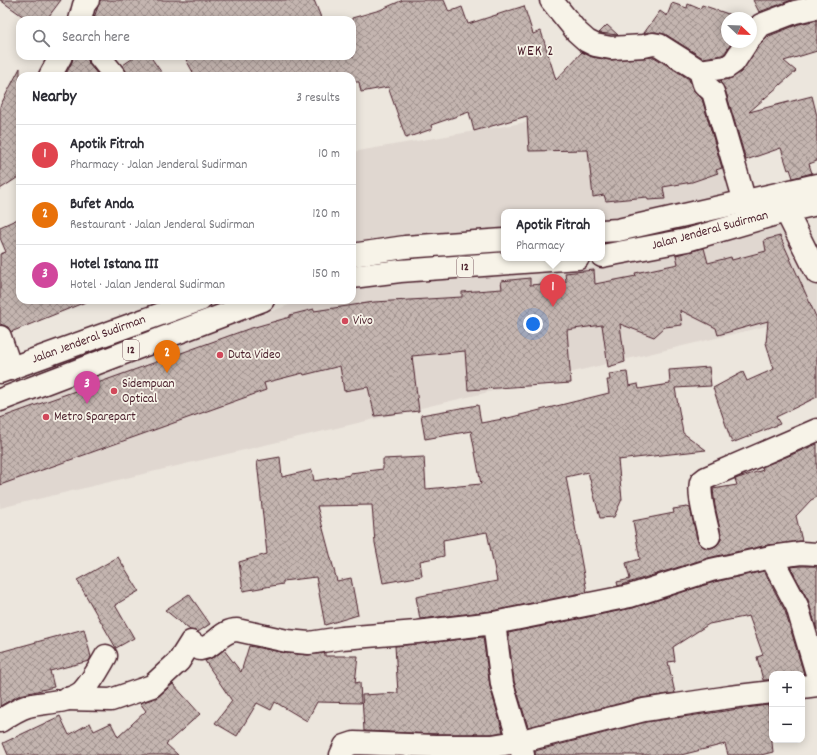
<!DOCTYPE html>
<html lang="en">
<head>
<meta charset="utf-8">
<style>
	body { margin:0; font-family:Dekko,sans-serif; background:#f7f7f7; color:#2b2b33 }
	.controls { position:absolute; right:12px; bottom:12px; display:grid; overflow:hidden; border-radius:8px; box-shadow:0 2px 10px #0003 }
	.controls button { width:36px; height:36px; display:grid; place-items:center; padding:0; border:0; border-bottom:1px solid #e1e1e2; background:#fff; color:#2b2b33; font:20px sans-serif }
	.compass { position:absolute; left:721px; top:12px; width:36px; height:36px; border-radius:50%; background:#fff; box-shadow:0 2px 10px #0003; rotate:113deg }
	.you { position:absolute; left:533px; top:324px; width:14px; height:14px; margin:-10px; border:3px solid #fff; border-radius:50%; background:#1a73e8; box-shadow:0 0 0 6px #1a73e833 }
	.badge { display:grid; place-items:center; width:26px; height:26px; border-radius:50%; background:#d1495b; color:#fff; font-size:13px; font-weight:700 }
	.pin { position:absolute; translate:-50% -33px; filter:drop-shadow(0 1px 2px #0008) }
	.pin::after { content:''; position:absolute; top:21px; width:14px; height:12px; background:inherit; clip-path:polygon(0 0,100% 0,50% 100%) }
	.popup { position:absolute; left:501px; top:209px; width:104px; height:52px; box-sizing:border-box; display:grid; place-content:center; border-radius:8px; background:#fff; filter:drop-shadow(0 1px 3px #0005); font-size:13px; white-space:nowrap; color:#7c7c81 }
	.popup b { font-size:15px; color:#2b2b33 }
	.popup::after { content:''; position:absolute; left:50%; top:100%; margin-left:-8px; border:8px solid transparent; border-top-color:#fff }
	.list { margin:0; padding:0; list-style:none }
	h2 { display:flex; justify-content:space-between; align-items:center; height:52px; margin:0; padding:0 16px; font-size:17px }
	h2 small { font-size:13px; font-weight:400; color:#7c7c81 }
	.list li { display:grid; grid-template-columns:26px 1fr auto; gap:12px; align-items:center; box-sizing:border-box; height:60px; padding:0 16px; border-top:1px solid #e1e1e2 }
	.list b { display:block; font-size:15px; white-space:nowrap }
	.list p { margin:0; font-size:13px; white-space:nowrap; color:#7c7c81 }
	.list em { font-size:13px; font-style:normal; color:#7c7c81 }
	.icon { flex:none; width:22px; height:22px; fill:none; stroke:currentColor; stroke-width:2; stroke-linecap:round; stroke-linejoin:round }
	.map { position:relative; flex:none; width:817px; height:755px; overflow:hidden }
	.search { position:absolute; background:#fff; box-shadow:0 2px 10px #0003; left:16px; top:16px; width:340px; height:44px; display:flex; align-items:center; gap:10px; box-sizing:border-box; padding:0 14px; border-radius:12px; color:#7c7c81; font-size:15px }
	.panel { position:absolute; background:#fff; box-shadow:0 2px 10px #0003; left:16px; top:72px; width:340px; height:232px; border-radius:12px }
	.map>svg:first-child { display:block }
</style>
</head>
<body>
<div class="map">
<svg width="817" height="755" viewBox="0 0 817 755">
	<defs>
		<pattern id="building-cross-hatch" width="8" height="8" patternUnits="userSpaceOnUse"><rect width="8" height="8" fill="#c4b5b0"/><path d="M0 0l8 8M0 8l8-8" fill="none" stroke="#a1938f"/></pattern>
	</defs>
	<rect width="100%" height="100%" fill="#ece6dd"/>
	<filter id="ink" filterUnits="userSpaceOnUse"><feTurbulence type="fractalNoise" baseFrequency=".025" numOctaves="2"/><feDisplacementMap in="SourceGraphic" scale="8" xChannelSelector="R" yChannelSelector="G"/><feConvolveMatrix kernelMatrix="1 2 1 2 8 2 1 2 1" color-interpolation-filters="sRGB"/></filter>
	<g filter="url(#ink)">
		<!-- built -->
		<g fill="#e0d7d0">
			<polygon points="709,91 743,196 602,225 602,212 504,212 504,234 352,249 352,152"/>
			<polygon points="786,222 817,282 817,314 0,508 0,408 303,300 352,300 352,283 354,282 604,267"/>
		</g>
		<!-- building -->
		<g fill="url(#building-cross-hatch)" stroke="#4a1f2b">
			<polygon points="0,0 61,0 46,20 28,20"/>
			<polygon points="100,0 314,0 322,20 96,20 94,18"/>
			<polygon points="403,0 444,0 449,12 462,7 468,24 524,6 533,34 541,31 556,80 582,52 592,57 609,60 654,57 689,79 692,88 702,99 722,168 716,170 718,173 692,182 663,187 665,199 648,200 647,197 606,201 604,195 593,197 588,150 529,151 527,116 474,131 469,112 431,125 432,129 406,138 388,87 361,92 359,82 352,82 352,76 195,76 184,56 354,56 352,48 352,18 380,10"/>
			<polygon points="753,0 792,0 759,12"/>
			<polygon points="672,3 687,8 688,4 700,9 702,5 740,18 727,18 727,42 732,42 725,53 722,55 703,58 665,34 655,32 644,33 660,11 667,16"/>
			<polygon points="817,20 817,51 784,61 796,71 749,112 812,96 817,116 817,161 809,164 812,173 793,178 790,169 788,170 781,148 746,160 725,89 719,81 729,79 741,72 758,47 769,36 799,24"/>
			<polygon points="607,25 618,35 599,33"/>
			<polygon points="73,56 87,56 89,64 99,76 65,76 72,62"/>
			<polygon points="136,56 150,56 164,76 127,76 123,65"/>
			<polygon points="20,68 20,176 0,189 0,106"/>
			<polygon points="20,218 20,300 88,301 11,332 8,327 0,324 0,254 6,252 0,238 0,227"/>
			<polygon points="780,236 817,319 817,397 776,417 780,424 732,443 713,388 743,372 747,381 774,369 766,343 768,321 718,335 716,328 680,310 682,325 665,327 654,337 620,324 625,362 608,367 602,325 567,330 571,383 468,390 465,351 412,356 419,411 375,416 368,387 344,391 340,366 304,375 303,373 264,383 266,390 0,485 0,418 248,329 290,317 290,315 314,309 314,311 374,302 462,297 462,292 502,289 501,281 530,278 530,285 566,282 565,273 594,270 595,284 636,276 635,273 678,264 676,255 704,248 708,263 731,257 732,260 766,251 764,240"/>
			<polygon points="709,367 711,386 675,388 683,433 706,450 618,460 622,499 614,517 600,518 588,472 566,477 587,592 492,611 420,619 416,597 497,581 487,532 443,540 444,556 420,561 422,576 383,583 375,543 372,505 317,506 337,581 351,578 358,615 325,625 316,577 283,581 283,584 243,591 239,562 267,554 257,461 280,457 282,477 312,470 314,481 350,475 350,473 383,469 383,459 424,457 426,489 481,484 471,431 425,439 421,415 478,405 481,423 508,418 609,393 607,380 610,380 609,374 627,372 629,386 638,384 639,389 670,384 669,370"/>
			<polygon points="817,444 817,497 811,500 796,516 802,541 768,545 708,558 618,586 617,582 630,579 626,563 640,559 633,521 674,513 673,509 687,507 690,508 697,539 700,544 705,548 712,548 717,545 721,540 721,534 715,506 713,489 737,485 735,479 763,470 762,467"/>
			<polygon points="118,557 139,591 115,605 134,638 116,648 77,580 90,573"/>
			<polygon points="801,566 816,566 817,569 817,630 808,600 790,567"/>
			<polygon points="764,571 785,611 804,674 772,674 772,680 763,680 757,657 763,655 749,616 709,624 673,647 675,661 668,662 675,693 641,698 528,727 514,681 508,633 633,608 714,582"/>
			<polygon points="189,594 210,624 198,632 190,630 165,610"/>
			<polygon points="84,629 91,657 89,661 50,671 54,687 20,695 0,706 0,652"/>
			<polygon points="483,637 490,687 503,732 491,734 435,734 364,731 362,695 398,693 395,646"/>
			<polygon points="249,646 286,653 308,655 325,653 325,656 358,656 355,683 360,682 361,703 317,702 307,721 275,702 271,710 257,703 237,736 215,723 232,701 205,661 216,656 224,650 241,672"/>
			<polygon points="173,684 200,714 166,744 178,755 8,755 3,743 60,716 69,735 90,723 94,731 111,723 118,737 146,711 140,703 156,698"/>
			<polygon points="768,705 773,752 761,755 728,755 725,744 681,755 535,755 535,751 646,722"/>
		</g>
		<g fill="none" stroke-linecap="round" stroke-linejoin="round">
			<!-- street casing -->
			<g stroke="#4a1f2b" stroke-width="25">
				<g id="street">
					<polyline points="551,0 577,32 587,41 595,45 611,48 644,46 653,44 659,45 700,71 704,84 713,92 745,202"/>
					<polyline points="80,20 84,5 88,0"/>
					<polyline points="751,37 761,25 795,12 817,7"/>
					<polyline points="99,56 115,76"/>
					<polyline points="700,71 727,67 734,62 747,42"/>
					<polyline points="50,76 61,56"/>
					<polyline points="778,195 817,273"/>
					<polyline points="0,337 11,369"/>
					<path d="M709,536c-3,-15 -11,-40 -8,-54l5,-4 111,-48"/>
					<polyline points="771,557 797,606 817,674"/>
					<polyline points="494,623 502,684 523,755"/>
					<polyline points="802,687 817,685"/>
					<path d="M65,699l46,1 41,-14 27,-25 12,-19 9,7c15,-2 21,-19 37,-19l50,11 22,2 33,-5 75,-6 77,-9 136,-27 81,-26 60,-13 30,-4 16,1"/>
					<path d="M0,721c9,-6 18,-12 28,-15 15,-4 41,-3 54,-14 10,-10 17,-24 24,-36"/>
					<polyline points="341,755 345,746 354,743 435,746 492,746 518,742 644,710 730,697 772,692"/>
				</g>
			</g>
			<!-- highway casing -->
			<g stroke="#4a1f2b" stroke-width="25">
				<g id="highway">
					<polyline points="602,231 618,230 817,185"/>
					<polyline points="352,255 405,247 504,240"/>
					<polyline points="602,256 687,240 786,211 817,204"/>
					<polyline points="352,277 400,271 578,258"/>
					<polyline points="0,372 200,300"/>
					<polyline points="0,400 263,300"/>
				</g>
			</g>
			<!-- street -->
			<use href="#street" stroke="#f7f3e8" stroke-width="22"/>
			<!-- highway -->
			<use href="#highway" stroke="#f7f3e8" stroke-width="22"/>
		</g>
	</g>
	<!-- markers -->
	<g fill="#d1495b" stroke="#f7f3e8" stroke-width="1.5">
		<circle cx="345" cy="321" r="4"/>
		<circle cx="220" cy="355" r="4"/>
		<circle cx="114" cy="391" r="4"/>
		<circle cx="46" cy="417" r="4"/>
	</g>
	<g text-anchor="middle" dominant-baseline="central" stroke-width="3.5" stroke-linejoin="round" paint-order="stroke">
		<!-- shield labels -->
		<g fill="#f7f3e8" stroke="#7e5f64" stroke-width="1">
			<rect x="457" y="257" width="16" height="20" rx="3"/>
			<rect x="123" y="340" width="16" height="20" rx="3"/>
		</g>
		<g font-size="12" font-weight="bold" fill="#4a1f2b">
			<text x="465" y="267">12</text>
			<text x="131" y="350">12</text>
		</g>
		<!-- street labels -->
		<g font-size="13" fill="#4a1f2b" stroke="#f7f3e8">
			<text transform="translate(710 231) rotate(-15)">Jalan Jenderal Sudirman</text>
			<text transform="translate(89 340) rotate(-20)">Jalan Jenderal Sudirman</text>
		</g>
		<!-- poi labels -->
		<g font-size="13" fill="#4a1f2b" stroke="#f7f3e8" text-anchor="start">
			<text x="353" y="321">Vivo</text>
			<text x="228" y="355">Duta Video</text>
			<text x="122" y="384">Sidempuan<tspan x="122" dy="15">Optical</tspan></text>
			<text x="54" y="417">Metro Sparepart</text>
		</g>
		<!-- quarter labels -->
		<g font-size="15" letter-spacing="1" fill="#4a1f2b" stroke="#f7f3e8">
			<text x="536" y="52">WEK 2</text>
		</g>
	</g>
</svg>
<div class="controls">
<button>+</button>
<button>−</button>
</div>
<svg class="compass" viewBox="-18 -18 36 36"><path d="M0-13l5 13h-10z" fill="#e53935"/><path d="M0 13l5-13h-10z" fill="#7c7c81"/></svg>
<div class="you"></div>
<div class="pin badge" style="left:553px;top:307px;background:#e0444e">1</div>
<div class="popup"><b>Apotik Fitrah</b>Pharmacy</div>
<div class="pin badge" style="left:167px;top:373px;background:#e8710a">2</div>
<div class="pin badge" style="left:87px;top:404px;background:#d1479c">3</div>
<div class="search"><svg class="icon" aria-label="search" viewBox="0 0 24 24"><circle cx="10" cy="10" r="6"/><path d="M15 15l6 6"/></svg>Search here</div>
<section class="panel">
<h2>Nearby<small>3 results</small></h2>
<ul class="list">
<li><span class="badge" style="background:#e0444e">1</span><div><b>Apotik Fitrah</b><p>Pharmacy · Jalan Jenderal Sudirman</p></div><em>10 m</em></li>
<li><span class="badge" style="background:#e8710a">2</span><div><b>Bufet Anda</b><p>Restaurant · Jalan Jenderal Sudirman</p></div><em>120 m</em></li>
<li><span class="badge" style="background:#d1479c">3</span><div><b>Hotel Istana III</b><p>Hotel · Jalan Jenderal Sudirman</p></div><em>150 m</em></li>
</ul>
</section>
</div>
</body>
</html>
